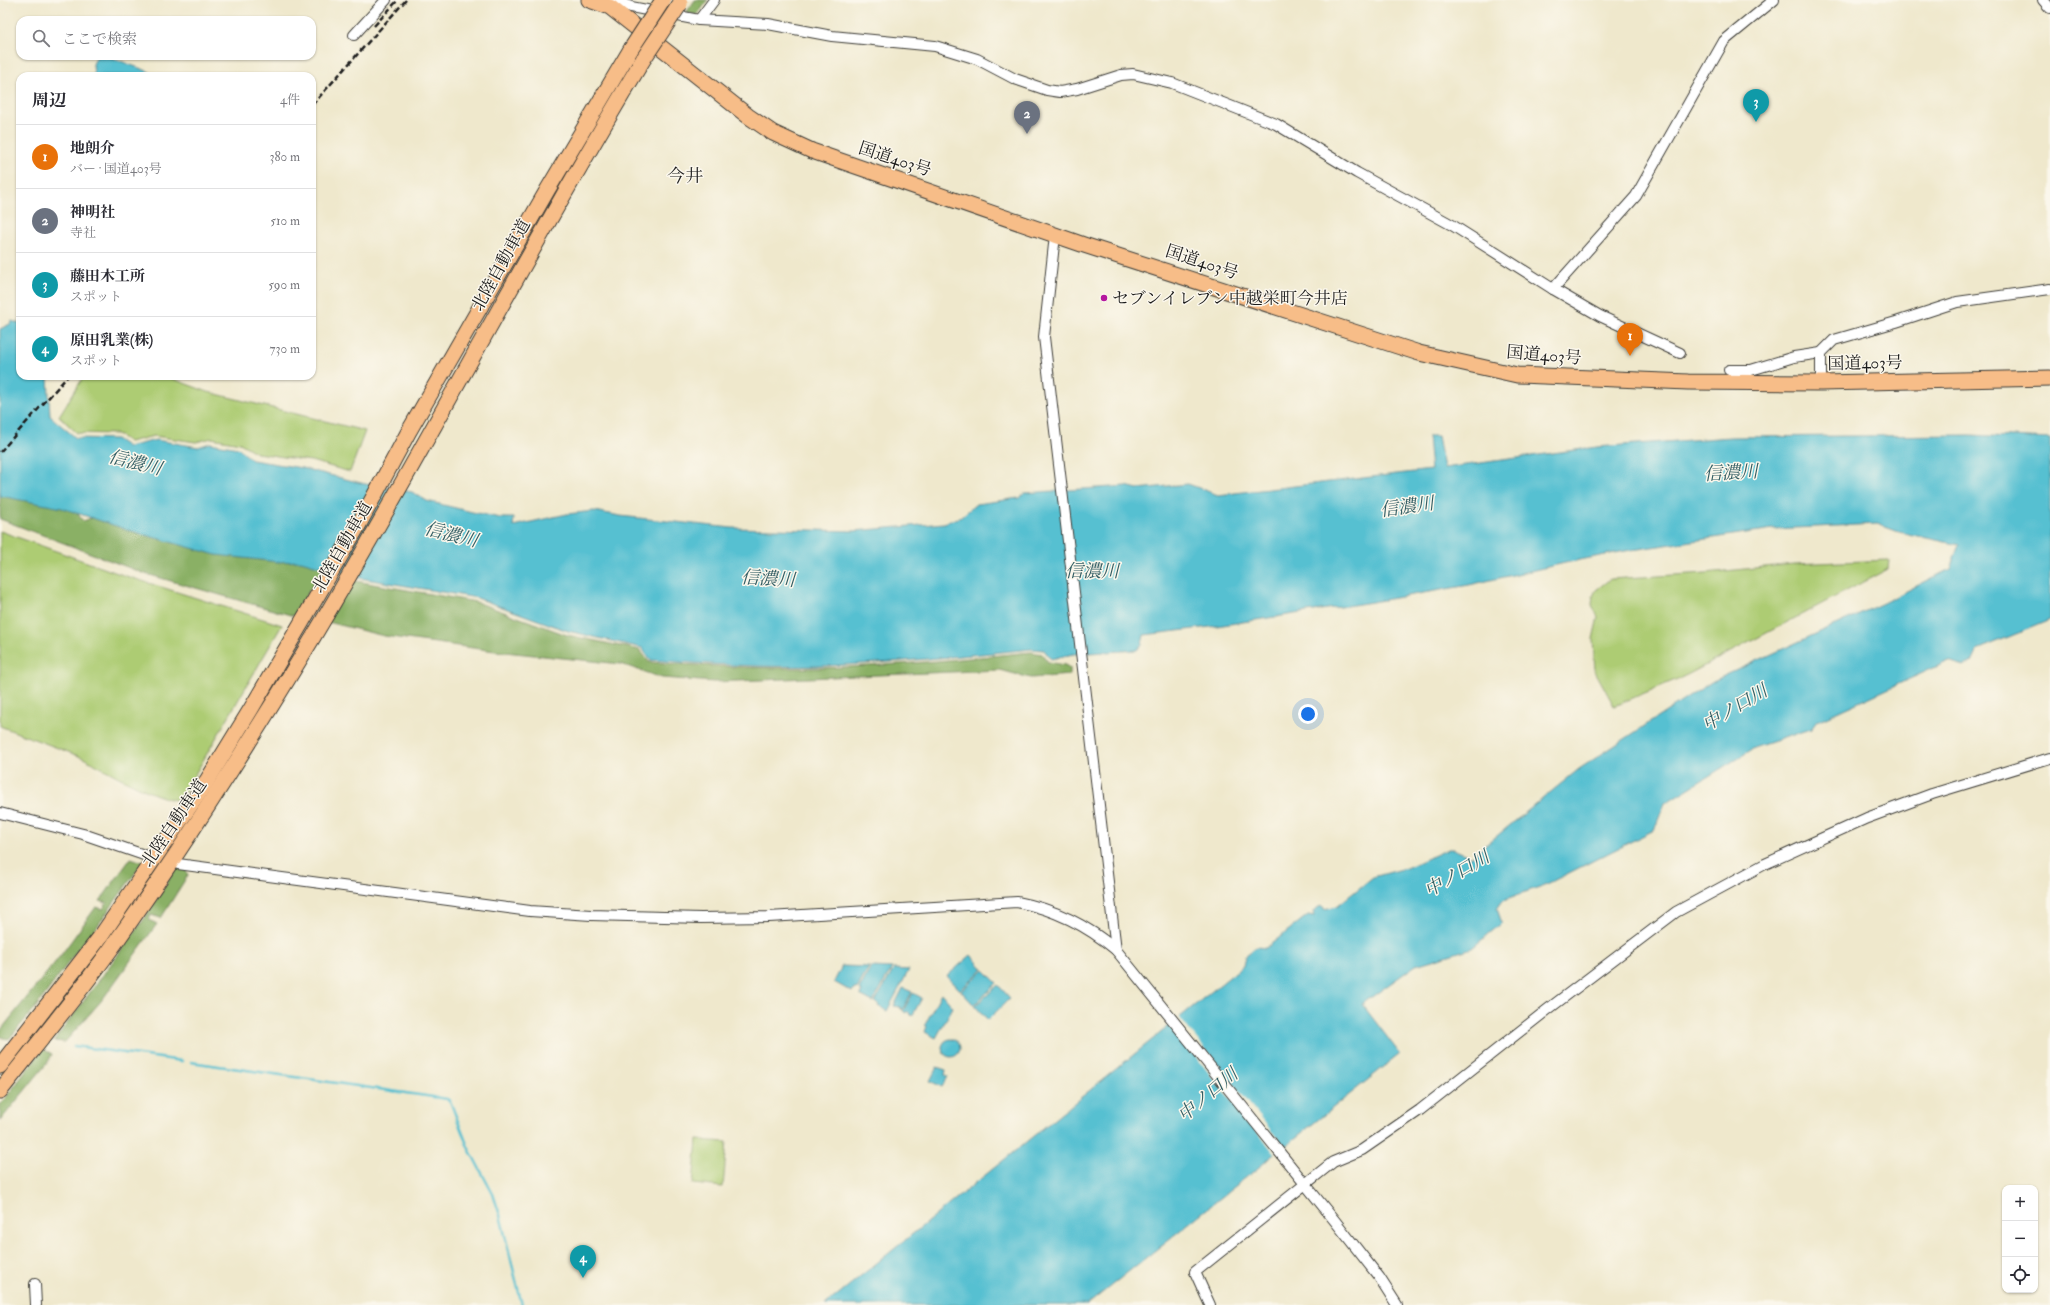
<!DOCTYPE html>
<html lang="ja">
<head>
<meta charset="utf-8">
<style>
	body { margin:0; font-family:"IM FELL Double Pica","Noto Serif JP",serif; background:#f7f7f7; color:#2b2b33 }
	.controls { position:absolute; right:12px; bottom:12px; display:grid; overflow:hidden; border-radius:8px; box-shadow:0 1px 3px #0004 }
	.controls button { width:36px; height:36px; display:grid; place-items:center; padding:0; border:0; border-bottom:1px solid #e1e1e2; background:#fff; color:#2b2b33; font:20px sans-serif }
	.you { position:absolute; left:1308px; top:714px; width:14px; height:14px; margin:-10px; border:3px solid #fff; border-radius:50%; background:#1a73e8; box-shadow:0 0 0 6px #1a73e833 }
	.badge { display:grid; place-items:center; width:26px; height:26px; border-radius:50%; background:#b5179e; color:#fff; font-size:13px; font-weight:700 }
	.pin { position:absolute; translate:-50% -33px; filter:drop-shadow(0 1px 2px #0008) }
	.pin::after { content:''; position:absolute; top:21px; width:14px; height:12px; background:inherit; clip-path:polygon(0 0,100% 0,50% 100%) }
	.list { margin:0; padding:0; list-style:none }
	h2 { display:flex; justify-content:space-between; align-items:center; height:52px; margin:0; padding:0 16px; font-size:17px }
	h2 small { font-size:13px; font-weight:400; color:#7c7c81 }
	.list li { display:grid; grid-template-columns:26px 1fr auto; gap:12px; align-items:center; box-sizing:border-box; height:64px; padding:0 16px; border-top:1px solid #e1e1e2 }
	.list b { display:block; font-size:15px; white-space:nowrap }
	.list p { margin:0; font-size:13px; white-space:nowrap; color:#7c7c81 }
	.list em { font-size:13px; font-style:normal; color:#7c7c81 }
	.icon { flex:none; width:22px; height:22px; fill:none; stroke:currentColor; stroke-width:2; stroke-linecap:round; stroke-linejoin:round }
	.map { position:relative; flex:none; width:2050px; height:1305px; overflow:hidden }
	.search { position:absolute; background:#fff; box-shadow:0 1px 3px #0004; left:16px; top:16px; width:300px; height:44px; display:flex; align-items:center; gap:10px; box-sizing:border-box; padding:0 14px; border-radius:12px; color:#7c7c81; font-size:15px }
	.panel { position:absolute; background:#fff; box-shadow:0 1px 3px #0004; left:16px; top:72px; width:300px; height:308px; border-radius:12px }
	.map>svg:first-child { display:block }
</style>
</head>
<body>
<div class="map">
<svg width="2050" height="1305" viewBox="0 0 2050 1305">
	<rect width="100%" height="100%" fill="#fbf7ec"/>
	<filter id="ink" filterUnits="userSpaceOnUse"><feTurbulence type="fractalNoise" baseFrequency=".025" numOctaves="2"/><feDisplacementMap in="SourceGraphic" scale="8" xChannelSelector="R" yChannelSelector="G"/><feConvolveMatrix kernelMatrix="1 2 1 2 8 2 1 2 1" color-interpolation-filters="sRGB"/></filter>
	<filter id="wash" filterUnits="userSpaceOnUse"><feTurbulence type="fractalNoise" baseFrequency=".012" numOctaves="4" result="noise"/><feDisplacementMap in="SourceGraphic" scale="16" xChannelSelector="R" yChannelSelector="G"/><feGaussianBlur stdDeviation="0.9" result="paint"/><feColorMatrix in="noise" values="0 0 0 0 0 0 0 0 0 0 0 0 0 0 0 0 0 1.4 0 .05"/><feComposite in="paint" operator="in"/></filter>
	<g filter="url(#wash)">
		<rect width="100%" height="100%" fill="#efe8cc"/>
		<!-- green -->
		<g fill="#adcc73" stroke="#647448">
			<polygon points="84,376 165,376 208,392 365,431 350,472 311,461 257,453 240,443 212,438 196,442 154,436 129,442 117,434 77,433 59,416"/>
			<path d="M0,531l123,44 159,50 -102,175c-23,1 -76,-32 -99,-43 -27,-11 -54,-20 -81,-31z"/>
			<polygon points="1889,560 1888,569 1687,675 1614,706 1595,671 1593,639 1598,617 1592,605 1593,596 1596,590 1610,579 1706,573 1794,564"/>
			<polygon points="697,1140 727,1142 723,1187 693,1184"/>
		</g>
		<!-- forest -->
		<g fill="#8ab065" stroke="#536640">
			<polygon points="695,0 708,0 697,15 686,13"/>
			<polygon points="0,491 70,503 83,521 103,514 327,562 294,616 143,573 0,519"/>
			<path d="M350,580l126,22 91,33 73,15 9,12c57,4 115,7 173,6 70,-2 139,-9 209,-16l11,2 6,8 17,3 5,3v7l-39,3 -32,-8 -285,12 -52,-4 -41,-14 -126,-13 -111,-15 -56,-14z"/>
			<polygon points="131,858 143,862 91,935 84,941 36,1007 9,1039 3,1038 0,1036 0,1031 61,955 96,907 103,909 107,903 100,901"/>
			<polygon points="176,868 186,870 188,875 161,918 151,915 149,920 157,924 102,1000 65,1042 54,1041 145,918"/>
			<polygon points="43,1049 52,1054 48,1062 0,1121 0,1105"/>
		</g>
		<!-- water -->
		<g fill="#56c0d1" stroke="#396e76">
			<polygon points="97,56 107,56 150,72 148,76 94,76 93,64"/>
			<path d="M12,321l8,3v52h28l2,40 26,22 40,1 12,8 28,-7 42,7 12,-4 28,5 14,12 50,8 63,16 47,8 15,9 45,11 28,6h14l-1,8 54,-12 27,-3 26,5 112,12 122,3 90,-8 17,-6 15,-13 43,-6 6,-5 101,-7 12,3 50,-5 30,11 213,-25 -3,-34h10l6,32 153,-21 134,-10 239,-2 80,4v181l-73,30 -6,13 -8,3 -14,-5 -132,60 -6,8 -55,18 -91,56 -11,27 -109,55 -42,15 -6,9 5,14 -30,25 -56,17 -54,39 38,50 -313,251h-262l418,-339 2,-10 11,-9 10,1 42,-33 6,1 -1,-5 9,-6 2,4 13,-3 36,-29 33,-9 45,-20 20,9 108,-88 134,-88 170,-78 67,-34 9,-24 -60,-13 -22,-8 -104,5 -148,22 -60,12 -96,22 -97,17 -162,25 -66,8 -2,9 -5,6 -64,4 -22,5 -7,-9 -12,-1c-70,7 -139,14 -209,17 -58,2 -116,-2 -173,-6l-8,-12 -74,-17 -91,-33 -117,-20 -59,-17 -23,1 -62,-7 -85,-24 -69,-23 -62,-12v-167l10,-5z"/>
			<polygon points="971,955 983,969 960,990 947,976"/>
			<polygon points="842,966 869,967 857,989 854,988 852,992 834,982"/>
			<polygon points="871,967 892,968 873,1002 860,995 862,992 859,990"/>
			<polygon points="894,969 909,970 887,1011 878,1006 879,1004 875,1002"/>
			<polygon points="984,970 997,983 974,1005 961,991"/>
			<polygon points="998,985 1010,998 988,1020 975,1006"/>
			<polygon points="903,988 912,992 902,1010 900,1007 894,1006"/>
			<polygon points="913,993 922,998 912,1016 907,1011 906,1013 903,1011"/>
			<polygon points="941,993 953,1007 936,1038 925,1032 927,1026 925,1025"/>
			<circle cx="951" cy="1048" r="9"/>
			<polygon points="937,1067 946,1070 945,1075 948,1076 942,1087 930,1081"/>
		</g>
		<!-- pier -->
		<polygon fill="#efe8cc" points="1178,1016 1286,1149 1277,1156 1169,1024"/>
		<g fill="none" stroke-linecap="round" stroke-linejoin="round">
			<!-- stream -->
			<g stroke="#56c0d1" stroke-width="2.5">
				<polyline points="74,1046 182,1061"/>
				<polyline points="191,1062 447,1099 450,1101 468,1147 493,1194 500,1215 522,1305"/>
			</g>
		</g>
	</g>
	<g filter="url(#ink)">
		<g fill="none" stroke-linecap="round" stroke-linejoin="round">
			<!-- minor casing -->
			<g stroke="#3c3b36" stroke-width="12">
				<g id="minor">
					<polyline points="2043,0 2050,8"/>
					<polyline points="605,6 612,0 631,7 699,20 768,24 832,36 935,46 977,59 1015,79 1047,90 1060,92 1077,89 1121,75 1133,74 1172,83 1276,124 1357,173 1452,225 1553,289 1600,316 1680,353"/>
					<polyline points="699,20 714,0"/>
					<polyline points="354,35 386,0"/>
					<polyline points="1055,235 1044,337 1116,950"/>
					<polyline points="1553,289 1636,196 1724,41 1774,0"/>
					<polyline points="1729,370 1751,370 1794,357 1821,353"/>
					<polyline points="1821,383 1821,353 1834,340 1896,322 1957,302 2050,289"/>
					<polyline points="0,813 83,834 147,856"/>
					<path d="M178,864l352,47 61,4 110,3 68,-1 248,-15c37,7 71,24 99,48l219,271 44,56 18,28"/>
					<polyline points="35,1284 36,1305"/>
					<polyline points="1210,1305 1195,1272 1333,1162 1362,1150 1420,1110 1547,1010 1676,912 1765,864 1867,818 1932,794 2050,758"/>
				</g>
			</g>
			<!-- highway casing -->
			<g stroke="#3c3b36" stroke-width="17">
				<g id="highway">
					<polyline points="589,0 610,7 748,116 773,133 812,151 1084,245 1388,343 1419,353 1517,375 1688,382 1821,383 2050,378"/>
					<polyline points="0,1066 101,936 205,784 251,709 358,526 409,431 548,189 631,49"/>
					<path d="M0,1091c38,-48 77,-95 113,-145 52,-73 101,-148 149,-225 135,-216 250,-445 382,-663"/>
				</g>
			</g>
			<!-- minor -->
			<use href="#minor" stroke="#fff" stroke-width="10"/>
			<!-- highway -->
			<use href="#highway" stroke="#f7bd88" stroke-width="15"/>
			<!-- rail -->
			<g stroke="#1c1c1c" stroke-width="2.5" stroke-dasharray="6 3" stroke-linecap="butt">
				<polyline points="374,26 398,0"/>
				<polyline points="312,105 406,0"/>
				<polyline points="0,452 68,376"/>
			</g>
			<!-- highway-bridge casing -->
			<g stroke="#3c3b36" stroke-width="17" stroke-linecap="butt">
				<g id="highway-bridge">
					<polyline points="631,49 663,0"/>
					<polyline points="644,58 680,4"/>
				</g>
			</g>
			<!-- highway-bridge -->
			<use href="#highway-bridge" stroke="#f7bd88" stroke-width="15"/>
		</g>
	</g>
	<!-- markers -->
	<circle fill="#b5179e" stroke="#fbf7ec" stroke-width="1.5" cx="1104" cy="298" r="4"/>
	<g text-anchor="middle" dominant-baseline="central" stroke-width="3" stroke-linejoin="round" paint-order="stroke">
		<!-- street labels -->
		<g font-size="17" fill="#1c1c1c" stroke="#fbf7ec">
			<text transform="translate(895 159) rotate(18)">国道403号</text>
			<text transform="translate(1202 262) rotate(18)">国道403号</text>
			<text transform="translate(501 265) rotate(-61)">北陸自動車道</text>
			<text transform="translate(1544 355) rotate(5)">国道403号</text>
			<text transform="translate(1865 363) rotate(-1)">国道403号</text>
			<text transform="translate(342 547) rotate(-60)">北陸自動車道</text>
			<text transform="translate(174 823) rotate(-56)">北陸自動車道</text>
		</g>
		<!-- poi labels -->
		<g font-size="17" fill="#1c1c1c" stroke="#fbf7ec" text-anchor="start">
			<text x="1112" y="298">セブンイレブン中越栄町今井店</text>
		</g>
		<!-- neighbourhood labels -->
		<g font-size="18" fill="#1c1c1c" stroke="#fbf7ec">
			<text x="685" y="176">今井</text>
		</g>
		<!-- water labels -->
		<g font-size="18" font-style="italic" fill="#335e64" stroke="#fbf7ec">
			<text transform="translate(135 463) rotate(14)">信濃川</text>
			<text transform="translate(1731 473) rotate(-3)">信濃川</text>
			<text transform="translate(1407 507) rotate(-8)">信濃川</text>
			<text transform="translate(451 535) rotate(14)">信濃川</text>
			<text x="1092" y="571">信濃川</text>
			<text transform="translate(768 579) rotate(3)">信濃川</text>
			<text transform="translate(1735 708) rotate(-31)">中ノ口川</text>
			<text transform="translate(1457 874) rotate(-31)">中ノ口川</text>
			<text transform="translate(1208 1095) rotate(-40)">中ノ口川</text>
		</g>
	</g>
</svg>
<div class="controls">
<button>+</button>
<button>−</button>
<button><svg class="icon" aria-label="locate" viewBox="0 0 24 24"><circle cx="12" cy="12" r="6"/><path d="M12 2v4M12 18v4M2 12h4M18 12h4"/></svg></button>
</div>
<div class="you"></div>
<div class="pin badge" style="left:1630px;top:356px;background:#e8710a">1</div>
<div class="pin badge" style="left:1027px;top:134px;background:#6b7280">2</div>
<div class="pin badge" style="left:1756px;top:122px;background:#0f9aa8">3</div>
<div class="pin badge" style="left:583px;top:1278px;background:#0f9aa8">4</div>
<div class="search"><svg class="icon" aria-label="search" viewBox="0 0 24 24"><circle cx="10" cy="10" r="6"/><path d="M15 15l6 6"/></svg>ここで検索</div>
<section class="panel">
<h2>周辺<small>4件</small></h2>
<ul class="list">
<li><span class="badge" style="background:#e8710a">1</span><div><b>地朗介</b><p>バー · 国道403号</p></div><em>380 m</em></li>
<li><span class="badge" style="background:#6b7280">2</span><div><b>神明社</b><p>寺社</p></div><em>510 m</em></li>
<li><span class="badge" style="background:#0f9aa8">3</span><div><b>藤田木工所</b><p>スポット</p></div><em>590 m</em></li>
<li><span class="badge" style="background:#0f9aa8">4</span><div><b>原田乳業(株)</b><p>スポット</p></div><em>730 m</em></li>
</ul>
</section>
</div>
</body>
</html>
